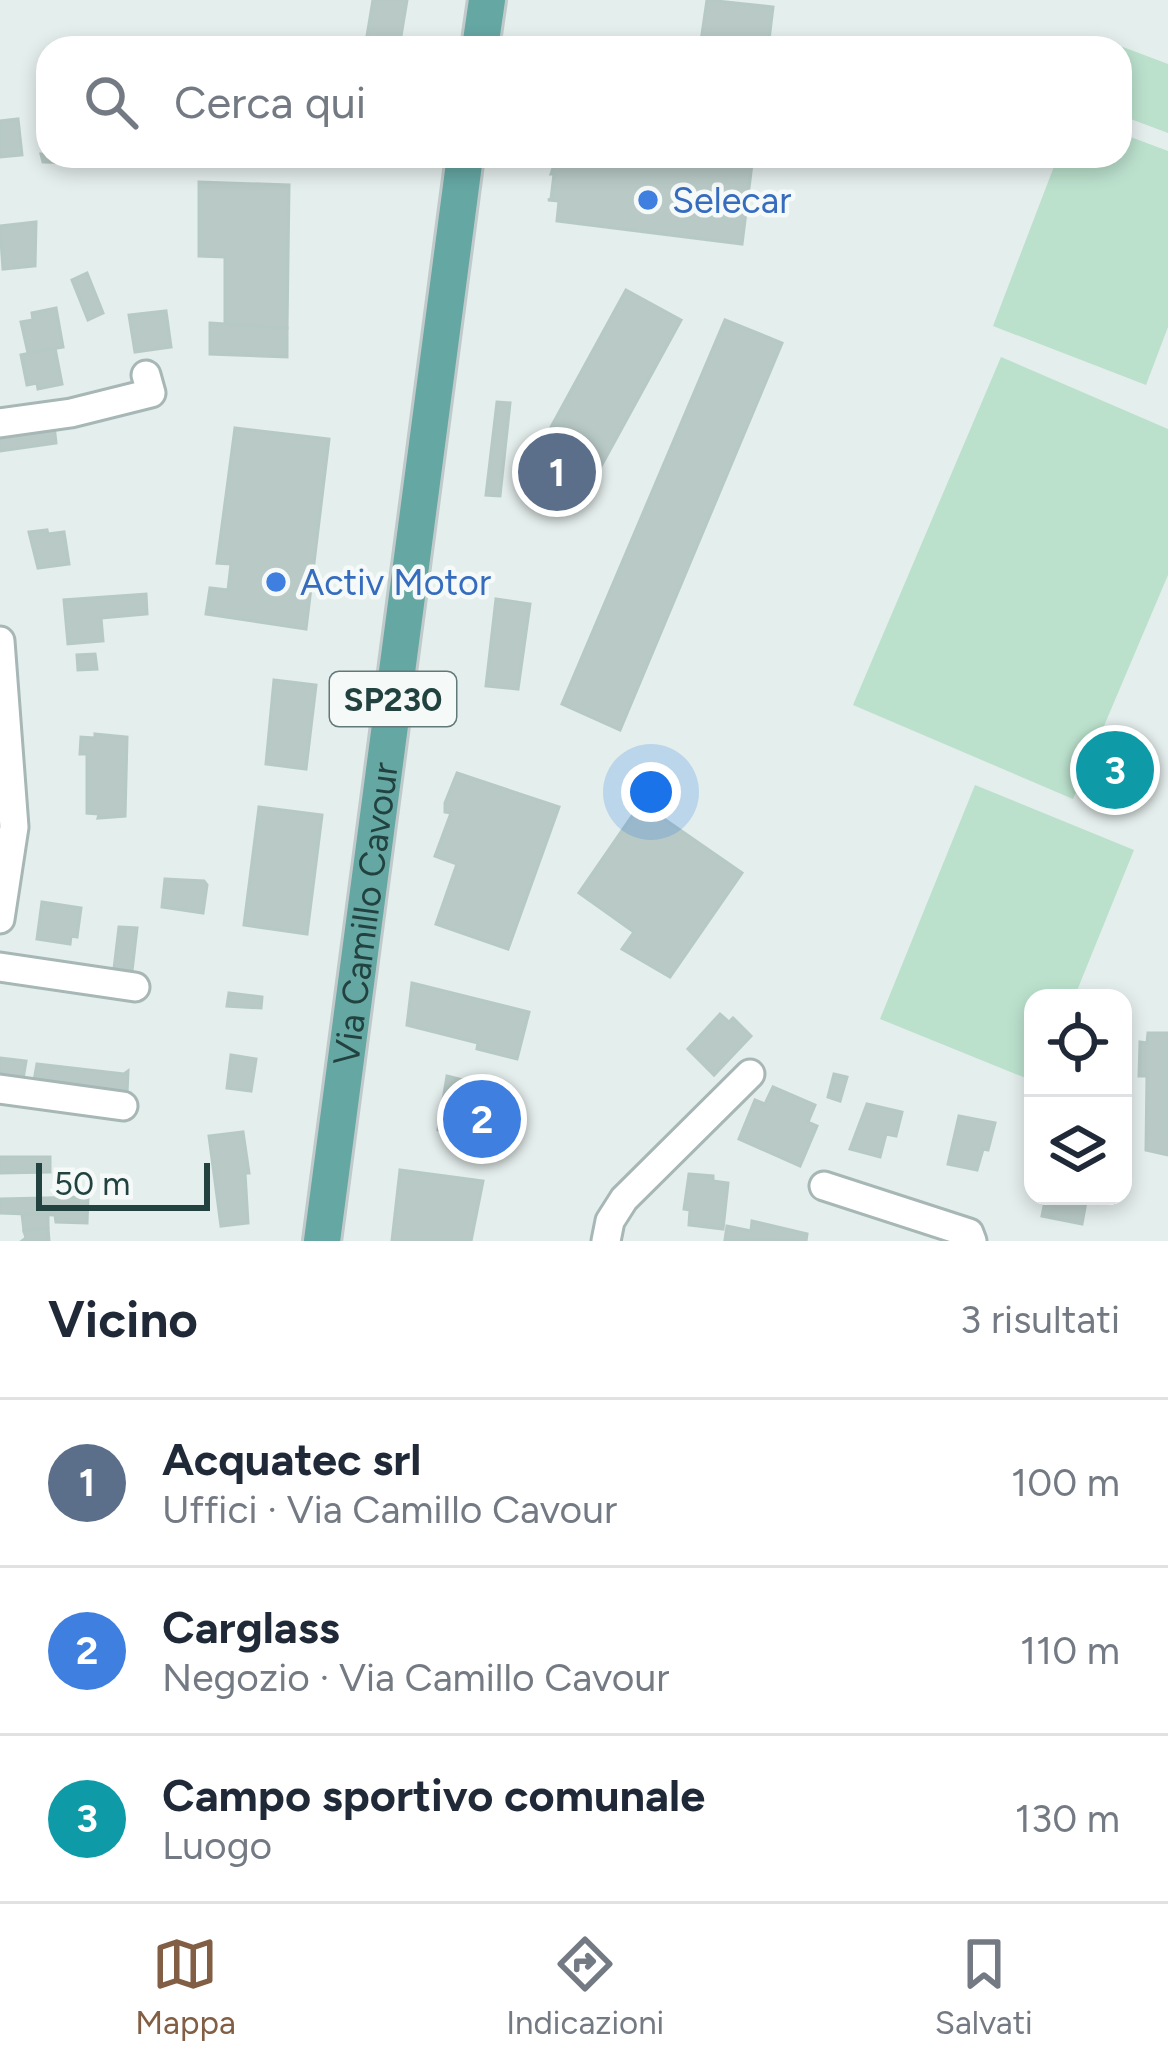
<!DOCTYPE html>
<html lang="it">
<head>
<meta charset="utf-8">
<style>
	body { margin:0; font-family:Figtree,sans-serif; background:#f2f2f3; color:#1f2937 }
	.controls { position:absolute; right:36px; bottom:36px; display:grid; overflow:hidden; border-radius:24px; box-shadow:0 6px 18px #0003 }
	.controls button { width:108px; height:108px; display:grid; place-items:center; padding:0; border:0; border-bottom:3px solid #e0e1e3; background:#fff; color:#1f2937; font:60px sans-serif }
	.scale { position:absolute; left:36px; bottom:30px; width:174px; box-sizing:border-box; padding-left:12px; border:6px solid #224240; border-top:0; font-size:33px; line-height:42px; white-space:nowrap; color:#224240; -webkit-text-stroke:9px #f5faf9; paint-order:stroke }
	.you { position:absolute; left:651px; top:792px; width:42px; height:42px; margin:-30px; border:9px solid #fff; border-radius:50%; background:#1a73e8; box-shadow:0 0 0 18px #1a73e833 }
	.badge { display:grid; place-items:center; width:78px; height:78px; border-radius:50%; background:#825f44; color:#fff; font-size:39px; font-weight:700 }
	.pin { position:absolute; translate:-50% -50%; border:6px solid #fff; box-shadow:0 3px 12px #0006 }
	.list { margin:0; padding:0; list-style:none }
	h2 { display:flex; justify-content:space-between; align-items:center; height:156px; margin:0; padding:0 48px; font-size:51px }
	h2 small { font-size:39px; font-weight:400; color:#747a83 }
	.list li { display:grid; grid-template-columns:78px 1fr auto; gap:36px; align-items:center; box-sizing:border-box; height:168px; padding:0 48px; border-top:3px solid #e0e1e3 }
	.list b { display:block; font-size:45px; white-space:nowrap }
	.list p { margin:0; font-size:39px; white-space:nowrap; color:#747a83 }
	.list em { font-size:39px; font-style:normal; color:#747a83 }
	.icon { flex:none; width:66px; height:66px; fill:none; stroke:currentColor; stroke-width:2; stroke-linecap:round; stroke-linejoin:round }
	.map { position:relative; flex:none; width:1168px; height:1241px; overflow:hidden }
	.search { position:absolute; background:#fff; box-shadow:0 6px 18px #0003; left:36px; right:36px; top:36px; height:132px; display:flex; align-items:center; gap:30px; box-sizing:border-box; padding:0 42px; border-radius:36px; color:#747a83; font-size:45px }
	.sheet { height:660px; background:#fff }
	nav { display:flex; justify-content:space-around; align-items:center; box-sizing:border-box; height:168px; border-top:3px solid #e0e1e3; background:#fff; font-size:33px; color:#747a83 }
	nav a { display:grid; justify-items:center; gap:6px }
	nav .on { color:#825f44 }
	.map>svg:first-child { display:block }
</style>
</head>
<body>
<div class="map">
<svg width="1168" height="1241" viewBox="0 0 1168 1241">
	<rect width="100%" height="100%" fill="#e4eeec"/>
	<!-- green -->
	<g fill="#bbe1cd">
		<polygon points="1107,41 1168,64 1168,133 1120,115 1120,48 1105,48"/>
		<polygon points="1120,133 1168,151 1168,327 1146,385 993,326 1058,156 1120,156"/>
		<polygon points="1001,357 1168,429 1168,575 1073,799 853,705"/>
		<polygon points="975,785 1134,850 1074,998 1033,998 1033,1081 880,1019"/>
	</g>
	<!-- building -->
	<g fill="#b9cac6" stroke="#b6c9c5" stroke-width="3">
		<polygon points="373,0 407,0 399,48 365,48"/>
		<polygon points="707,0 773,7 768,48 700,48"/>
		<polygon points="18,119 22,155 0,157 0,121"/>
		<polygon points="41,154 83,156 83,163 43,162"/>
		<polygon points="557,156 753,156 742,244 557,221 559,201 548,200 551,199 554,174 551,174"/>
		<polygon points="199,182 289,185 287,328 225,325 225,257 199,256"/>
		<polygon points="36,222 35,266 3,269 0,226"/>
		<polygon points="87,273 103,313 88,320 72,280"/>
		<polygon points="626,290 681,320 593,481 538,451"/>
		<polygon points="56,308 63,347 28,353 21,322 33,320 32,313"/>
		<polygon points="166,311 171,347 135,352 129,315"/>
		<polygon points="725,320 782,343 620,730 562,704"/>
		<polygon points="210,323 287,328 287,357 210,354"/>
		<polygon points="55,348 62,384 38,389 37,383 27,385 21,355"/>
		<polygon points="497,402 510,403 500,496 486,495"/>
		<polygon points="54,425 56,443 0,451 0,434"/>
		<polygon points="235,428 329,439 306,629 206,614 210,588 228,590 231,564 217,563"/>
		<polygon points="47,530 48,534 64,532 69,564 38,568 29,532"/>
		<polygon points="146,594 147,614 101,618 103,641 68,644 64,600"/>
		<polygon points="496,599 530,604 518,689 486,686"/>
		<polygon points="95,654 97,669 78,670 77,655"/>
		<polygon points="274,680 316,685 306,769 266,764"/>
		<polygon points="95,734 127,737 125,816 98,818 99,814 87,813 87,754 80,754 81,737 95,738"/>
		<polygon points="1113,737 1141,749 1118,803 1089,791"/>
		<polygon points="457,773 559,807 508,949 436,924 457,864 435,856 451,813 445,812 445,803"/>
		<polygon points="641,803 742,873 670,977 622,949 634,932 579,893"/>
		<polygon points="259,807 322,815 307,934 244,925"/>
		<polygon points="165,879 204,881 207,885 203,913 162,907"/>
		<polygon points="42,902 81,908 77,937 71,936 70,944 37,939"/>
		<polygon points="119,927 137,928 132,971 114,969"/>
		<polygon points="412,983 529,1012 517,1059 477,1049 478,1043 407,1025"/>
		<polygon points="229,993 262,997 261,1008 227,1006"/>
		<polygon points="720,1014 729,1022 733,1018 751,1036 714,1075 688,1049"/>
		<polygon points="1148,1033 1168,1033 1168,1155 1146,1150 1147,1076 1139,1076 1140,1042 1147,1043"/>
		<polygon points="231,1055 256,1059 251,1091 227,1088"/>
		<polygon points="0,1058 26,1061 23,1079 0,1076"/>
		<polygon points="37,1064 124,1074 128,1071 127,1093 34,1081"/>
		<polygon points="834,1074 847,1077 840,1101 828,1097"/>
		<polygon points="447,1076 471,1082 469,1089 520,1104 509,1148 438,1130"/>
		<polygon points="773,1087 815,1105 808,1122 817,1126 800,1166 739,1139 755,1100 765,1104"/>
		<polygon points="867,1104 902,1112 896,1136 886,1134 880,1157 850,1149"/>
		<polygon points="959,1116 995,1123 988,1150 983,1149 977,1170 948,1164"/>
		<polygon points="243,1132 249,1173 245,1173 248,1223 221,1226 209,1136"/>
		<polygon points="0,1157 50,1157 50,1172 0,1173"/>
		<polygon points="400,1170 483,1181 471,1241 392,1241"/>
		<polygon points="689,1174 713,1176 713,1181 728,1183 723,1229 689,1225 690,1210 684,1209"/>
		<polygon points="1046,1196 1087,1196 1082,1224 1042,1216"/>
		<polygon points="88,1197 87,1223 56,1222 55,1215 0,1213 0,1199"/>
		<polygon points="22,1214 48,1215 48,1228 24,1231"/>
		<polygon points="752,1221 807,1234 806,1241 725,1240 727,1226 751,1231"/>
		<polygon points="48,1228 49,1241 22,1241 26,1238 24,1231"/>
	</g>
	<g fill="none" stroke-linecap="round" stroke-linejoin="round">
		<!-- minor casing -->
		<g stroke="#a6b7b5" stroke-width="33">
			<g id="minor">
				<polyline points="0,423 71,413 151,393 146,375"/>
				<polyline points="0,641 14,827 0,919"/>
				<polyline points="0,967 135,987"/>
				<polyline points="0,1089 123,1106"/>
				<polyline points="824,1186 969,1233 972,1241"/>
				<polyline points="606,1241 610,1221 624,1199 750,1074"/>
			</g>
		</g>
		<!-- major casing -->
		<g stroke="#c1caca" stroke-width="42">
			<g id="major">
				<polyline points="480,48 487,0"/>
				<path id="s1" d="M322,1241l143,-1085"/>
			</g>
		</g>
		<!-- minor -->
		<use href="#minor" stroke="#fff" stroke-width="27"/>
		<!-- major -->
		<use href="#major" stroke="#65a7a3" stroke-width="36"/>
	</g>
	<!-- markers -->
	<g fill="#3f7fe0" stroke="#f5faf9" stroke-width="4.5">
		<circle cx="648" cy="200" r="12"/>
		<circle cx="276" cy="582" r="12"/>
	</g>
	<g text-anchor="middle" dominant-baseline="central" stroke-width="9" stroke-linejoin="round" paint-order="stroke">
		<!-- shield labels -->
		<rect fill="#f5faf9" stroke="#617978" stroke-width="3" x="330" y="672" width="126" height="54" rx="9"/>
		<g font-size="33" font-weight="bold" fill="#224240">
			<text x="393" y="699">SP230</text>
		</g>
		<!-- shop labels -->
		<g font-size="36" fill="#366cbe" stroke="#f5faf9" text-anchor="start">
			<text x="672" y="200">Selecar</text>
			<text x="300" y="582">Activ Motor</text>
		</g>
		<!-- street labels -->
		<g font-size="36" fill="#224240" stroke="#f5faf9">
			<text stroke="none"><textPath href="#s1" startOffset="330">Via Camillo Cavour</textPath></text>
		</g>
	</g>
</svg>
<div class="controls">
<button><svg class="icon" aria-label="locate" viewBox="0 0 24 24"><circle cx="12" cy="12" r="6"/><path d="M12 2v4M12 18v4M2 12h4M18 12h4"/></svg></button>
<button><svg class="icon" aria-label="layers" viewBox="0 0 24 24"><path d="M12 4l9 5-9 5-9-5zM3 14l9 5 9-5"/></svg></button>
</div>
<div class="scale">50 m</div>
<div class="you"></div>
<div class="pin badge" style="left:557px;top:472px;background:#5c6f8a">1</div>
<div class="pin badge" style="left:482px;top:1119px;background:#3f7fe0">2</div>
<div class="pin badge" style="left:1115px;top:770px;background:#0f9aa8">3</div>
<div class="search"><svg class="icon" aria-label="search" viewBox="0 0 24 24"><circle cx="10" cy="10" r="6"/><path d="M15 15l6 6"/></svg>Cerca qui</div>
</div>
<section class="sheet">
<h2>Vicino<small>3 risultati</small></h2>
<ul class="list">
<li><span class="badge" style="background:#5c6f8a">1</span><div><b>Acquatec srl</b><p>Uffici · Via Camillo Cavour</p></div><em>100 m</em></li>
<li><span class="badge" style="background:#3f7fe0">2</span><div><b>Carglass</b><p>Negozio · Via Camillo Cavour</p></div><em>110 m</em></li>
<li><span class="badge" style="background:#0f9aa8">3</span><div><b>Campo sportivo comunale</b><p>Luogo</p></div><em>130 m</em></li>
</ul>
</section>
<nav>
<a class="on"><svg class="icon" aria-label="map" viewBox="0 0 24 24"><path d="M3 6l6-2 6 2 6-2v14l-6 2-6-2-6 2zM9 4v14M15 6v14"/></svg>Mappa</a>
<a><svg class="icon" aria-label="directions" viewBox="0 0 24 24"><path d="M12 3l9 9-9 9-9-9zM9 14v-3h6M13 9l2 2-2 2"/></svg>Indicazioni</a>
<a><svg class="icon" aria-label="saved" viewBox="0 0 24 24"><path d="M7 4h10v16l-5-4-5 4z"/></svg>Salvati</a>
</nav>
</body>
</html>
